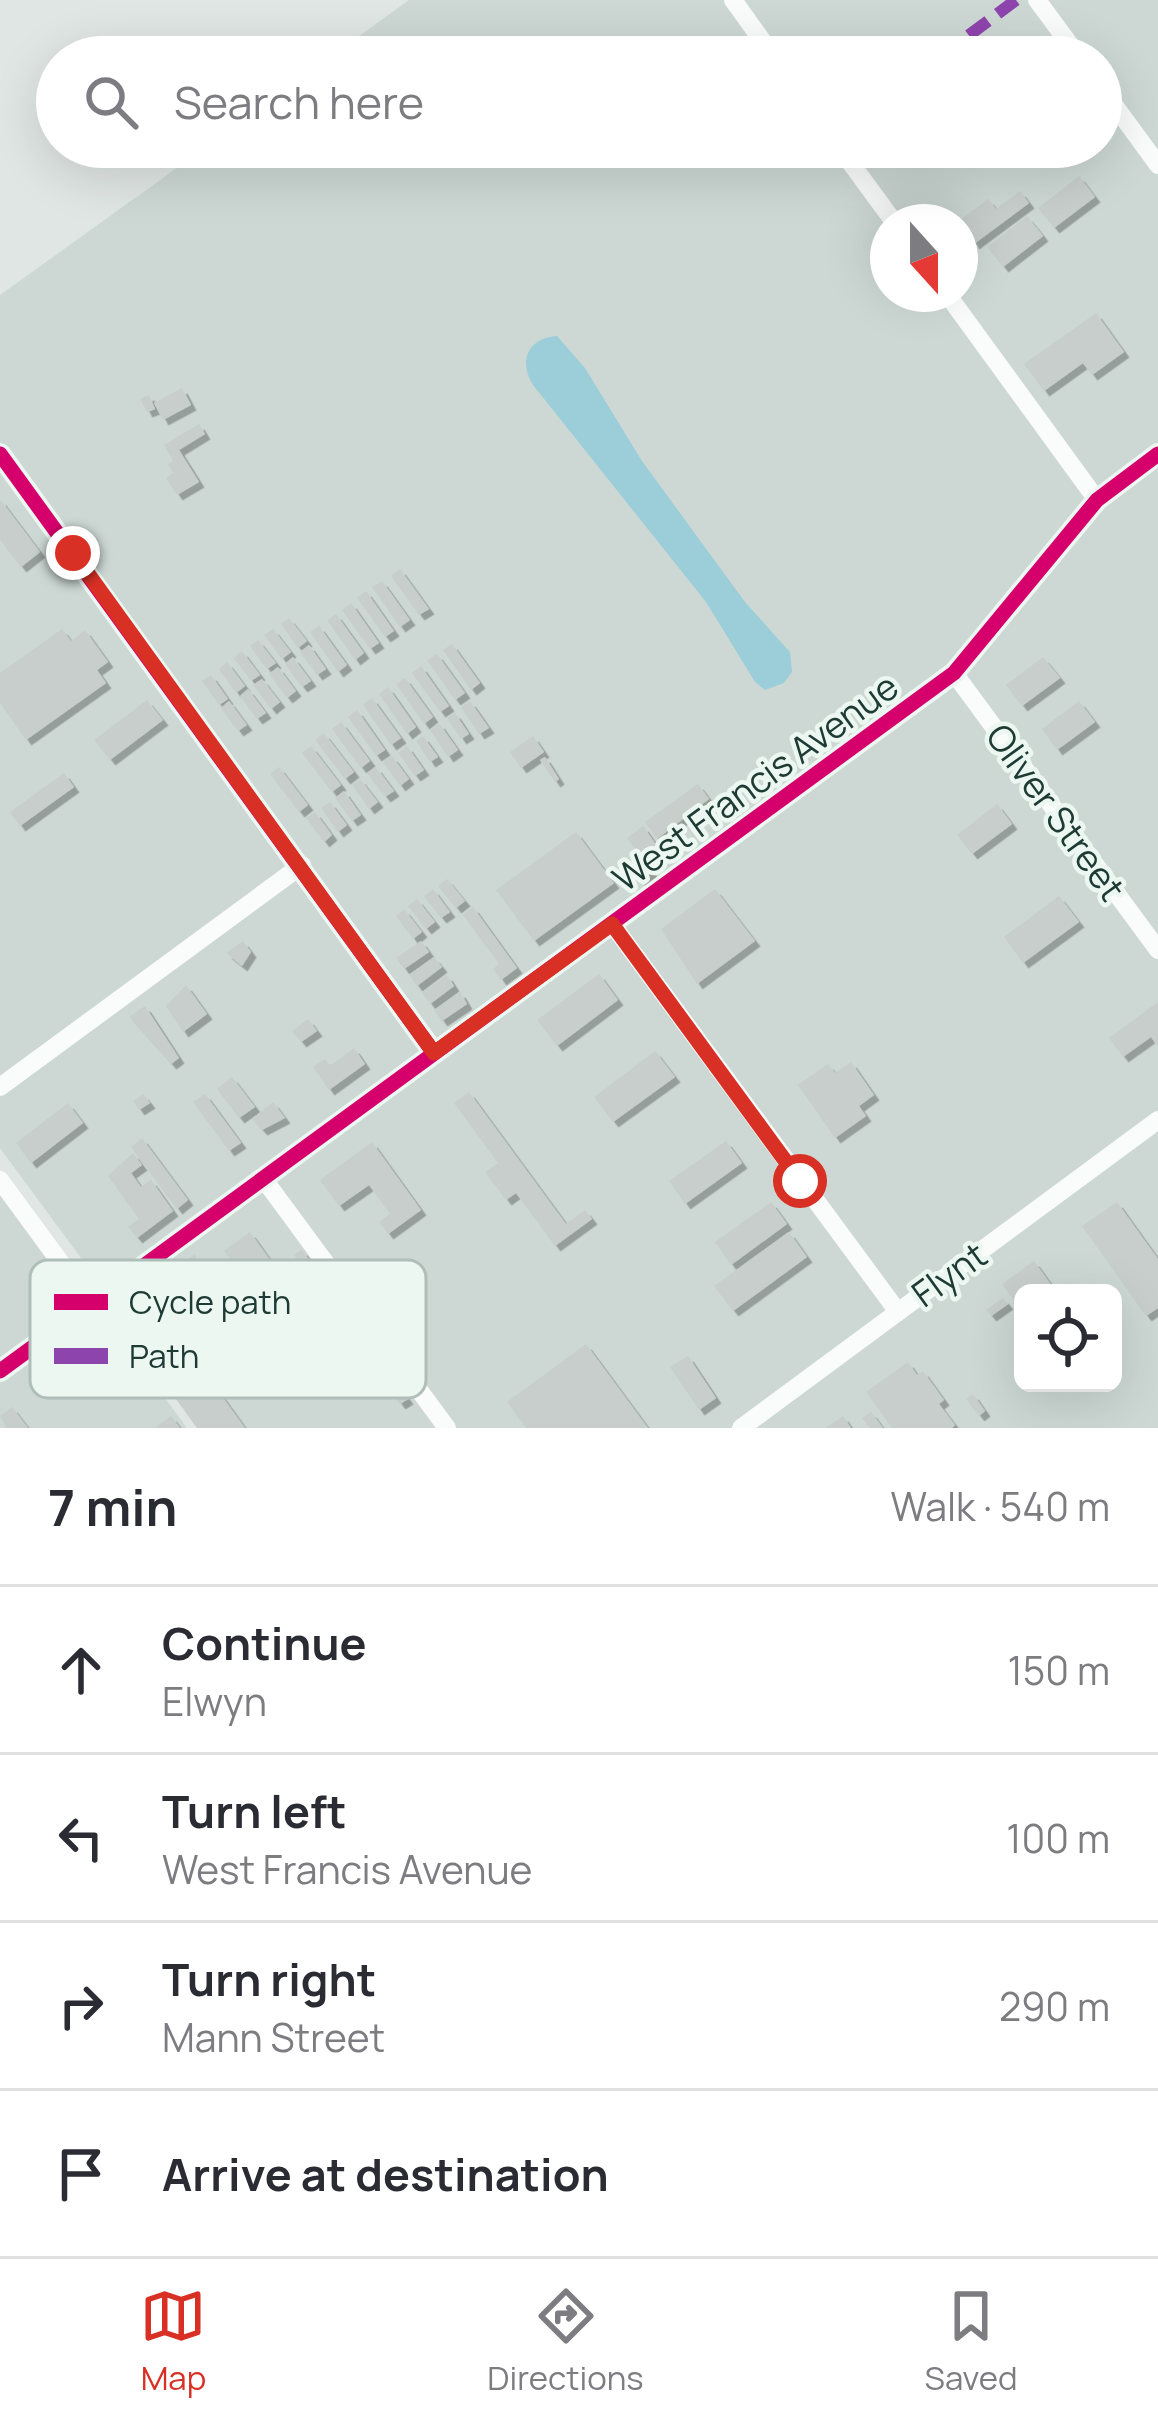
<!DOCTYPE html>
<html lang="en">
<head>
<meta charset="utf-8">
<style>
	body { margin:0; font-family:Manrope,sans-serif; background:#f7f7f7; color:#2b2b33 }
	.controls { position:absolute; right:36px; bottom:36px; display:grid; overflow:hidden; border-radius:18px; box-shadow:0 12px 48px #0002 }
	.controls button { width:108px; height:108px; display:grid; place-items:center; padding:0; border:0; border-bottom:3px solid #e1e1e2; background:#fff; color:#2b2b33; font:60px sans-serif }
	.compass { position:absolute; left:870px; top:204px; width:108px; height:108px; border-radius:50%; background:#fff; box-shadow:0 12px 48px #0002; rotate:159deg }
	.stop { position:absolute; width:36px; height:36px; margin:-27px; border:9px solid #d93025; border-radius:50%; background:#fff }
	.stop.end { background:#d93025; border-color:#fff; box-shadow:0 3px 12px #0008 }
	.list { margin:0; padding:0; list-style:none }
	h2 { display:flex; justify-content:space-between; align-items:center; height:156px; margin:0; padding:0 48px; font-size:51px }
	h2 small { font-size:39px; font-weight:400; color:#7c7c81 }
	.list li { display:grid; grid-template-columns:78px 1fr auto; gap:36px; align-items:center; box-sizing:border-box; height:168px; padding:0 48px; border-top:3px solid #e1e1e2 }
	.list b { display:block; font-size:45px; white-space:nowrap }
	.list p { margin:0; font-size:39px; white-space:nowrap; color:#7c7c81 }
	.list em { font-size:39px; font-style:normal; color:#7c7c81 }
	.icon { flex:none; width:66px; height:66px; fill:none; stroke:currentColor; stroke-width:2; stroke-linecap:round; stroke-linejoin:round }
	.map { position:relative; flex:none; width:1158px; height:1428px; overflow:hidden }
	.search { position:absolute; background:#fff; box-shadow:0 12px 48px #0002; left:36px; right:36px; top:36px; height:132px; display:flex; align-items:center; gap:30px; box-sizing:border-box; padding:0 42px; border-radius:66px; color:#7c7c81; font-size:45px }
	.sheet { height:828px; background:#fff }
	nav { display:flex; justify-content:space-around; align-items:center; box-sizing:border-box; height:168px; border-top:3px solid #e1e1e2; background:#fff; font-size:33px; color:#7c7c81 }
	nav a { display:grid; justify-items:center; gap:6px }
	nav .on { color:#d93025 }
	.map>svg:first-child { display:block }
</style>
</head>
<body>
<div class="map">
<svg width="1158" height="1428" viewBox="0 0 1158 1428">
	<defs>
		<filter id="shadow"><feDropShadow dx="5.5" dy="5.5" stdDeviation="0" flood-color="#0004"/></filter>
	</defs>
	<rect width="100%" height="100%" fill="#e0e6e4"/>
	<!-- built -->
	<g fill="#cdd8d4" fill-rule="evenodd">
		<path d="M409,0h749v1428h-952l-206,-280v-853l206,-148h895v-90h-771zM888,222h72v72h-72zM1023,1293h90v90h-90z"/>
		<polygon points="0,1173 187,1428 0,1428"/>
	</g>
	<!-- water -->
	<path fill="#9cceda" d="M557,336l28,32 57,93 103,141 45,50 2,20 -8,11 -19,7 -10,-8 -49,-80 -173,-217c-15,-24 -5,-47 24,-49z"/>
	<!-- building -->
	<g fill="#c7cecb" filter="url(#shadow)">
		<polygon points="1043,42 1054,57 1023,57"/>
		<polygon points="1079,176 1095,197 1054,228 1038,208"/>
		<polygon points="1020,191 1029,203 974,244 960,220 988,199 996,209"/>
		<polygon points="1027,216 1043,236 1003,267 987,247"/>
		<polygon points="1096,313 1124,352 1092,375 1083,363 1044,391 1024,364"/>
		<polygon points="182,388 191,405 163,420 154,403"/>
		<polygon points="149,395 155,409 147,412 140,399"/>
		<polygon points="199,424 205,434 179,450 199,482 177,495 166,478 173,473 168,464 173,461 164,445"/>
		<polygon points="0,499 40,552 21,567 0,540"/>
		<polygon points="400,569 429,609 419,615 391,576"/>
		<polygon points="382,581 410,620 400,627 372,587"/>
		<polygon points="366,591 394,631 385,637 357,598"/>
		<polygon points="351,603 379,643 370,649 342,610"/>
		<polygon points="336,614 364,653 355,660 327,620"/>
		<polygon points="289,618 307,641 298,648 281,624"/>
		<polygon points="319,626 347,665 338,672 310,632"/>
		<polygon points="62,629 71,641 85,630 108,662 97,670 106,683 26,740 0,703 0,673"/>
		<polygon points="273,629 291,652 282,659 264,635"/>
		<polygon points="258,640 276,663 267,669 250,646"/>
		<polygon points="452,644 480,683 471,690 443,650"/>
		<polygon points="309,645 326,669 317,675 300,652"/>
		<polygon points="242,651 260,675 251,681 234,658"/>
		<polygon points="437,654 465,693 455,700 427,660"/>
		<polygon points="293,657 311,681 302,687 285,664"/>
		<polygon points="1043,657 1060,678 1022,706 1006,685"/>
		<polygon points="227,662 245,686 236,693 219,669"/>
		<polygon points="421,666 449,706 440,712 412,673"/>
		<polygon points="278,667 296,691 287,698 269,674"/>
		<polygon points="211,675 228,699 219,705 202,681"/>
		<polygon points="405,678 433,717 424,724 396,684"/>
		<polygon points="262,679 280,702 271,709 253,685"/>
		<polygon points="388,687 416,727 407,734 379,694"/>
		<polygon points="248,689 266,713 257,719 240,696"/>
		<polygon points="372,698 401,738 391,745 363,705"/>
		<polygon points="147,700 163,720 110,760 94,740"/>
		<polygon points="229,701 247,725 238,731 221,708"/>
		<polygon points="470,701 489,728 479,734 461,707"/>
		<polygon points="1079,701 1095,722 1057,750 1042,729"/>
		<polygon points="357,710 385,750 376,756 348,717"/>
		<polygon points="455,713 469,734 461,739 447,718"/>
		<polygon points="341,722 370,761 361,768 332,729"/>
		<polygon points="439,723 458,750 448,757 430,730"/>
		<polygon points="324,733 354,772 345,779 315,740"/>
		<polygon points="423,736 438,757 430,762 416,741"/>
		<polygon points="533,736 544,752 521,768 510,752"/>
		<polygon points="311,746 341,785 332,792 302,753"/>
		<polygon points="407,746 424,770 415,776 398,753"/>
		<polygon points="392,756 409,779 400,786 383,762"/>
		<polygon points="545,757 559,779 555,782 540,760"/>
		<polygon points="279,767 308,805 299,812 270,774"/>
		<polygon points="376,767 394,791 385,797 367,773"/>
		<polygon points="64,773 74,787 20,826 10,812"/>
		<polygon points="360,779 378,802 369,809 352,785"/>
		<polygon points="698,784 709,799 657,839 645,822"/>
		<polygon points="344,791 361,815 352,821 335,798"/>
		<polygon points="330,802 347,825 338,832 321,808"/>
		<polygon points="997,804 1012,824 972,854 957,835"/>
		<polygon points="315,812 332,835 324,842 306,818"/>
		<polygon points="643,826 659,849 643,861 627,838"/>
		<polygon points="576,832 614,883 534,941 496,890"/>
		<polygon points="645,862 652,872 640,881 633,870"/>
		<polygon points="447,879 465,901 456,908 438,886"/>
		<polygon points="433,889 450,912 441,918 424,896"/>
		<polygon points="715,889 755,941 697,984 661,929"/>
		<polygon points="1059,896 1079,922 1023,963 1004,937"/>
		<polygon points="417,899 435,922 426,929 408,906"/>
		<polygon points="473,907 517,968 501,980 493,969 499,964 463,915"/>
		<polygon points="404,909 422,932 413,939 396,916"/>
		<polygon points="243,941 251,952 242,966 226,953"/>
		<polygon points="421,941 429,952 404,969 396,958"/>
		<polygon points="434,957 442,967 417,986 409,975"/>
		<polygon points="599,974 618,1000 557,1046 537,1020"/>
		<polygon points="447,975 454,986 430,1004 422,993"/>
		<polygon points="186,985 207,1014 183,1032 166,1006"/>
		<polygon points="460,992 467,1004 442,1021 434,1010"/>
		<polygon points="1158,1002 1158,1047 1151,1037 1123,1057 1109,1038"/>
		<polygon points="145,1006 179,1058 171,1064 129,1017"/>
		<polygon points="308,1019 317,1031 301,1042 292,1031"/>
		<polygon points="354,1048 365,1064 329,1090 313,1067 325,1059 330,1066"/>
		<polygon points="655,1051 675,1077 613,1122 594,1097"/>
		<polygon points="851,1062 874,1095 859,1106 866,1116 835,1138 798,1085 828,1064 835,1073"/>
		<polygon points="232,1077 255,1107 239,1118 217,1089"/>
		<polygon points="469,1092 566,1224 585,1210 592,1219 555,1246 516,1193 506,1200 485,1172 498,1163 454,1103"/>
		<polygon points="143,1094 150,1103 139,1110 133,1101"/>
		<polygon points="205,1094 241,1143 229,1151 193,1102"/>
		<polygon points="273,1102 285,1118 262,1130 252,1119"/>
		<polygon points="68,1103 83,1123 31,1163 16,1143"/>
		<polygon points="142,1138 188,1200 177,1209 131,1147"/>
		<polygon points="726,1141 742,1163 685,1204 669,1181"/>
		<polygon points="372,1142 421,1210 388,1234 379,1222 390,1214 369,1185 339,1206 320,1180"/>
		<polygon points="133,1153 142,1165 131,1173 141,1187 151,1180 173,1211 137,1238 128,1227 139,1219 108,1176"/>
		<polygon points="771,1202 787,1224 731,1265 715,1242"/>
		<polygon points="1117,1202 1158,1259 1158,1308 1146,1316 1082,1226"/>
		<polygon points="250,1232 299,1300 289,1307 296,1317 267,1339 249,1315 261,1306 256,1299 245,1308 233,1292 240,1288 234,1279 241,1274 224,1251"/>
		<polygon points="789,1232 807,1257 733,1311 714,1286"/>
		<polygon points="302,1250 408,1399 400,1404 294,1255"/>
		<polygon points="195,1254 200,1277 159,1309 245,1428 197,1428 115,1315"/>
		<polygon points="1034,1261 1057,1293 1023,1293 1023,1313 1002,1284"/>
		<polygon points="1003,1298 1008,1304 991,1316 986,1310"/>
		<polygon points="586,1344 648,1428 526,1428 507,1402"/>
		<polygon points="688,1356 716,1398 699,1410 670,1367"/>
		<polygon points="908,1362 917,1375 923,1371 944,1400 939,1404 955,1425 952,1428 892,1428 866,1392"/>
		<polygon points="973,1394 985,1411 979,1416 966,1399"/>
		<polygon points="12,1407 28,1428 6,1428 0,1416"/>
		<polygon points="871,1412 883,1428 870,1428 862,1418"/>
		<polygon points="171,1416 180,1428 155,1428"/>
		<polygon points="843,1416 851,1428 825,1428"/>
	</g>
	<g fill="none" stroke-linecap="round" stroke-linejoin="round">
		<!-- minor -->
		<g stroke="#fafbfb" stroke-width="18">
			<polyline points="733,0 774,57"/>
			<polyline points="1037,0 1079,57"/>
			<polyline points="1101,87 1158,165"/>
			<polyline points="839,147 894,222"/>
			<polyline points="947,294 1097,500"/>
			<polyline points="0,454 434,1053"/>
			<polyline points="954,673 1158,950"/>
			<polyline points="612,924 898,1312"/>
			<polyline points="0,1087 302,865"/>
			<polyline points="263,1178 447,1428"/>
			<polyline points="0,1180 91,1304"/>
			<polyline points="0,1371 954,673 1097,500 1158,454"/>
			<polyline points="741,1428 1158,1120"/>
		</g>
		<!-- quiet -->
		<polyline stroke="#8e44ad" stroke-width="12" stroke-dasharray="24 12" stroke-linecap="butt" points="940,57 1016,0"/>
		<!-- cycleway casing -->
		<g stroke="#edf7f2" stroke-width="22">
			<g id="cycleway">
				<polyline points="0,454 434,1053"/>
				<polyline points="0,1371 954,673 1097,500 1158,454"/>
			</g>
		</g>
		<!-- cycleway -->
		<use href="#cycleway" stroke="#d6006c" stroke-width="15"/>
	</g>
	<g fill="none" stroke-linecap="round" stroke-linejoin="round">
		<!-- route -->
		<polyline stroke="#d93025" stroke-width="15" points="73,553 434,1053 612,924 800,1181"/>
	</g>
	<g text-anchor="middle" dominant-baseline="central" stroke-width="9" stroke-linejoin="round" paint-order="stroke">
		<!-- street labels -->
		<g font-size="36" fill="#1d3a34" stroke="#edf7f2">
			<text transform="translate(755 782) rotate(-36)">West Francis Avenue</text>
			<text transform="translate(1056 812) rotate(54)">Oliver Street</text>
			<text transform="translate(949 1274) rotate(-36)">Flynt</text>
		</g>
	</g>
	<!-- legend -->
	<rect x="30" y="1260" width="396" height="138" rx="18" fill="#edf7f2" stroke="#afbeb9" stroke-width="3"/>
	<rect x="54" y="1294" width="54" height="16" fill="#d6006c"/>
	<rect x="54" y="1348" width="54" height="16" fill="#8e44ad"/>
	<g font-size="33" fill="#1d3a34">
		<text x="129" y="1314">Cycle path</text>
		<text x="129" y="1368">Path</text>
	</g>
</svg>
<div class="controls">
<button><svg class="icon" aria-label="locate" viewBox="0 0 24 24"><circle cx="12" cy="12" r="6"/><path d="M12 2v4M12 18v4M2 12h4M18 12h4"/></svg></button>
</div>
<svg class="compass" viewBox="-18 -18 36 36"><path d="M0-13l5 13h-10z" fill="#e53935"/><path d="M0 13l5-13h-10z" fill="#7c7c81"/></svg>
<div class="stop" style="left:800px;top:1181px"></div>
<div class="stop end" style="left:73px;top:553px"></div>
<div class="search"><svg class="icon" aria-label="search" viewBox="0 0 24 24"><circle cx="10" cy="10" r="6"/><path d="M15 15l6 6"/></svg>Search here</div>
</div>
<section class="sheet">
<h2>7 min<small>Walk · 540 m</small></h2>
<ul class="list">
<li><svg class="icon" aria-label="ahead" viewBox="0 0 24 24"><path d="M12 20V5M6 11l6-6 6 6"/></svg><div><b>Continue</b><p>Elwyn</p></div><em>150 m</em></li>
<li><svg class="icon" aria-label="left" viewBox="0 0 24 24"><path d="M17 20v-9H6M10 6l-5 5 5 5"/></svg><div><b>Turn left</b><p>West Francis Avenue</p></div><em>100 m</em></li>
<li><svg class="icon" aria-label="right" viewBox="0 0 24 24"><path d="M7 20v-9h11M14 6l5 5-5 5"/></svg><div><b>Turn right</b><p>Mann Street</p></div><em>290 m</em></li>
<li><svg class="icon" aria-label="arrive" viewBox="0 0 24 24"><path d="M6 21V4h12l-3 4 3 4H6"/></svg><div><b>Arrive at destination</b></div></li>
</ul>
</section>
<nav>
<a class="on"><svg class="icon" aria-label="map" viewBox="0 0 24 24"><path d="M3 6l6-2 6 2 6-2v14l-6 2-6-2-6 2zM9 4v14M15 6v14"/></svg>Map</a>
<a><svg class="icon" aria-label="directions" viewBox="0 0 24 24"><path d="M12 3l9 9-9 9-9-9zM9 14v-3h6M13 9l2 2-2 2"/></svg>Directions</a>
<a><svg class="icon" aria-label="saved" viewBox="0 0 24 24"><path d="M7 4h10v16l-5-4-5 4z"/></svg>Saved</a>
</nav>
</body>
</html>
